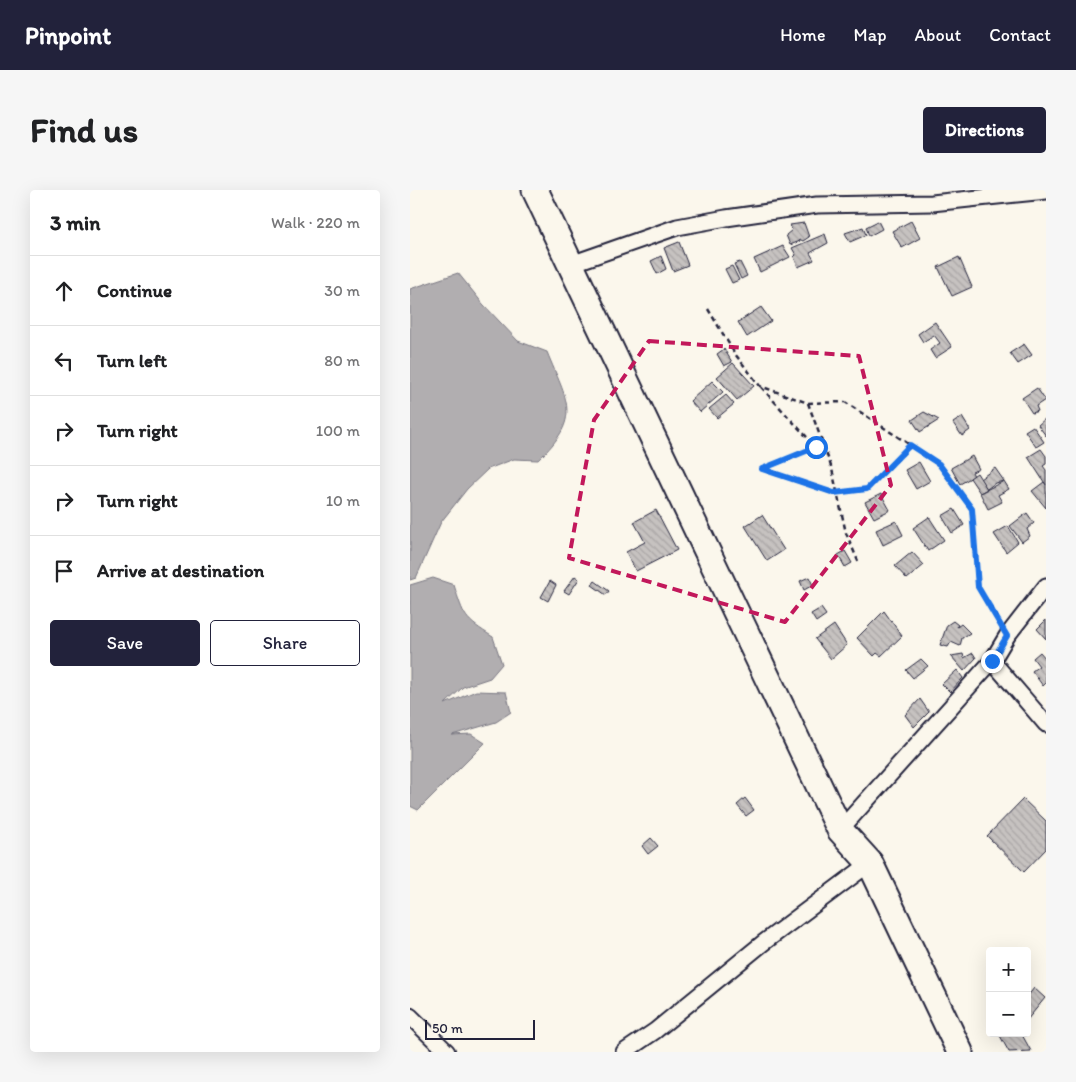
<!DOCTYPE html>
<html lang="en">
<head>
<meta charset="utf-8">
<style>
	body { margin:0; font-family:Itim,sans-serif; background:#f6f6f6; color:#202124 }
	.controls { position:absolute; right:15px; bottom:15px; display:grid; overflow:hidden; border-radius:5px; box-shadow:0 5px 20px #0002 }
	.controls button { width:45px; height:45px; display:grid; place-items:center; padding:0; border:0; border-bottom:1px solid #e0e0e0; background:#fff; color:#202124; font:25px sans-serif }
	.scale { position:absolute; left:15px; bottom:12px; width:110px; box-sizing:border-box; padding-left:5px; border:2px solid #22223b; border-top:0; font-size:14px; line-height:18px; white-space:nowrap; color:#22223b; -webkit-text-stroke:4px #fbf7ec; paint-order:stroke }
	.stop { position:absolute; width:15px; height:15px; margin:-11px; border:4px solid #1a73e8; border-radius:50%; background:#fff }
	.stop.end { background:#1a73e8; border-color:#fff; box-shadow:0 1px 5px #0008 }
	.list { margin:0; padding:0; list-style:none }
	h2 { display:flex; justify-content:space-between; align-items:center; height:65px; margin:0; padding:0 20px; font-size:21px }
	h2 small { font-size:16px; font-weight:400; color:#757577 }
	.list li { display:grid; grid-template-columns:32px 1fr auto; gap:15px; align-items:center; box-sizing:border-box; height:70px; padding:0 20px; border-top:1px solid #e0e0e0 }
	.list b { display:block; font-size:19px; white-space:nowrap }
	.list em { font-size:16px; font-style:normal; color:#757577 }
	.actions { display:flex; gap:10px; padding:15px 20px }
	.actions a { flex:1; padding:11px 0; border:1px solid #22223b; border-radius:5px; text-align:center; font-size:18px; color:#22223b }
	.actions .main { background:#22223b; color:#fff }
	.icon { flex:none; width:28px; height:28px; fill:none; stroke:currentColor; stroke-width:2; stroke-linecap:round; stroke-linejoin:round }
	.map { position:relative; flex:none; width:636px; height:862px; overflow:hidden; border-radius:5px }
	header { display:flex; align-items:center; gap:30px; box-sizing:border-box; height:70px; padding:0 25px; background:#22223b; color:#fff }
	header strong { font-size:24px }
	nav { display:flex; gap:28px; margin-inline-start:auto; font-size:18px }
	.intro { display:flex; align-items:center; justify-content:space-between; box-sizing:border-box; height:120px; padding:0 30px }
	h1 { margin:0; font-size:35px }
	.button { padding:12px 22px; border-radius:5px; background:#22223b; color:#fff; font-size:18px; font-weight:700 }
	main { display:flex; gap:30px; padding:0 30px }
	aside { flex:1; background:#fff; border-radius:5px; box-shadow:0 5px 20px #0002 }
	.map>svg:first-child { display:block }
</style>
</head>
<body>
<header>
<strong>Pinpoint</strong>
<nav><a>Home</a><a>Map</a><a>About</a><a>Contact</a></nav>
</header>
<div class="intro"><h1>Find us</h1><a class="button">Directions</a></div>
<main>
<aside>
<h2>3 min<small>Walk · 220 m</small></h2>
<ul class="list">
<li><svg class="icon" aria-label="ahead" viewBox="0 0 24 24"><path d="M12 20V5M6 11l6-6 6 6"/></svg><div><b>Continue</b></div><em>30 m</em></li>
<li><svg class="icon" aria-label="left" viewBox="0 0 24 24"><path d="M17 20v-9H6M10 6l-5 5 5 5"/></svg><div><b>Turn left</b></div><em>80 m</em></li>
<li><svg class="icon" aria-label="right" viewBox="0 0 24 24"><path d="M7 20v-9h11M14 6l5 5-5 5"/></svg><div><b>Turn right</b></div><em>100 m</em></li>
<li><svg class="icon" aria-label="right" viewBox="0 0 24 24"><path d="M7 20v-9h11M14 6l5 5-5 5"/></svg><div><b>Turn right</b></div><em>10 m</em></li>
<li><svg class="icon" aria-label="arrive" viewBox="0 0 24 24"><path d="M6 21V4h12l-3 4 3 4H6"/></svg><div><b>Arrive at destination</b></div></li>
</ul>
<div class="actions"><a class="main">Save</a><a>Share</a></div>
</aside>
<div class="map">
<svg width="636" height="862" viewBox="0 0 636 862">
	<defs>
		<pattern id="building-back-hatch" width="6" height="6" patternUnits="userSpaceOnUse" patternTransform="scale(1.25)"><rect width="6" height="6" fill="#c6c2c0"/><path d="M-1 5l2 2M0 0l6 6M5-1l2 2" fill="none" stroke="#aaa6a6"/></pattern>
	</defs>
	<rect width="100%" height="100%" fill="#fbf7ec"/>
	<filter id="ink" filterUnits="userSpaceOnUse"><feTurbulence type="fractalNoise" baseFrequency=".02" numOctaves="2"/><feDisplacementMap in="SourceGraphic" scale="10" xChannelSelector="R" yChannelSelector="G"/><feConvolveMatrix kernelMatrix="1 2 1 2 8 2 1 2 1" color-interpolation-filters="sRGB"/></filter>
	<g filter="url(#ink)">
		<!-- water -->
		<g fill="#b1aeb0" stroke="#787681">
			<path d="M48,83l25,31 35,37 29,11c20,50 36,65 -9,108l-24,-1 -26,10 -21,20 -26,33 -25,56 -6,2v-291z"/>
			<path d="M23,388l21,7c10,32 10,34 39,52l9,27 -12,14 -27,9 -18,17 31,-13 30,1 5,20 -15,10 -44,13 19,-1 14,9 -67,67 -8,-4v-221z"/>
		</g>
		<!-- building -->
		<g fill="url(#building-back-hatch)" stroke="#22223b">
			<polygon points="468,31 472,39 459,46 456,37"/>
			<polygon points="501,31 510,48 492,58 482,41"/>
			<polygon points="394,33 399,47 393,51 389,49 390,51 380,55 376,45 382,40 380,35"/>
			<polygon points="453,37 456,45 440,52 435,43"/>
			<polygon points="415,44 418,53 400,63 404,70 388,77 384,67 386,65 382,58"/>
			<polygon points="269,52 278,75 263,81 254,58"/>
			<polygon points="373,56 380,67 350,82 344,69"/>
			<polygon points="251,66 256,79 247,84 241,71"/>
			<polygon points="549,67 562,97 542,106 528,77"/>
			<polygon points="330,72 337,86 331,89 324,74"/>
			<polygon points="322,76 329,90 322,93 315,79"/>
			<polygon points="351,117 361,131 337,147 328,132"/>
			<polygon points="525,132 542,157 525,168 520,160 530,153 524,145 513,152 508,144"/>
			<polygon points="614,154 622,165 608,174 600,163"/>
			<polygon points="314,159 322,172 314,176 307,164"/>
			<polygon points="323,173 344,196 327,210 307,187"/>
			<polygon points="302,191 313,202 290,222 280,211"/>
			<polygon points="627,198 635,210 626,216 628,221 622,223 612,208"/>
			<polygon points="316,205 324,214 307,228 299,219"/>
			<polygon points="514,222 529,230 510,242 502,230"/>
			<polygon points="552,227 560,240 552,246 543,233"/>
			<polygon points="636,228 636,246 628,235"/>
			<polygon points="623,236 634,252 626,257 615,241"/>
			<polygon points="631,259 636,266 636,274 633,276 636,280 636,295 618,267"/>
			<polygon points="562,266 569,279 562,282 564,286 550,294 541,278"/>
			<polygon points="509,272 520,291 506,299 495,280"/>
			<polygon points="585,278 594,291 585,293 577,299 570,289"/>
			<polygon points="567,283 577,299 570,303 560,288"/>
			<polygon points="594,291 599,299 588,305 592,312 578,319 570,303"/>
			<polygon points="634,292 636,295 636,318 622,301"/>
			<polygon points="471,304 480,320 464,328 455,312"/>
			<polygon points="544,319 554,335 542,343 532,326"/>
			<polygon points="246,320 267,360 226,381 216,362 235,352 224,332"/>
			<polygon points="617,323 624,333 617,339 620,346 612,352 600,336"/>
			<polygon points="352,325 374,360 357,371 335,336"/>
			<polygon points="519,327 534,350 518,361 503,338"/>
			<polygon points="486,331 493,345 473,355 466,340"/>
			<polygon points="598,336 608,352 596,362 584,344"/>
			<polygon points="435,361 442,373 435,377 428,365"/>
			<polygon points="502,362 514,375 497,389 485,376"/>
			<polygon points="165,386 169,389 159,404 154,401"/>
			<polygon points="399,387 403,395 394,400 390,391"/>
			<polygon points="140,391 146,395 138,411 131,407"/>
			<polygon points="185,391 199,401 196,405 182,395"/>
			<polygon points="411,418 416,425 406,432 401,424"/>
			<polygon points="474,421 492,446 471,466 467,463 464,466 447,448"/>
			<polygon points="636,430 636,449 627,439"/>
			<polygon points="543,431 548,435 547,437 551,434 560,443 552,448 550,456 541,452 538,457 530,455 537,435"/>
			<polygon points="424,435 437,455 421,469 405,449"/>
			<polygon points="630,462 636,469 636,493 633,496 622,481 629,476 623,468"/>
			<polygon points="563,463 566,468 554,481 541,466 553,464 554,468"/>
			<polygon points="511,469 518,476 503,488 496,480"/>
			<polygon points="547,480 553,488 540,502 532,494"/>
			<polygon points="510,509 519,522 504,537 495,525"/>
			<polygon points="335,608 344,620 336,626 327,615"/>
			<polygon points="613,609 636,631 636,659 614,682 577,646"/>
			<polygon points="241,648 248,656 238,664 232,656"/>
			<polygon points="624,798 635,808 617,830 617,807"/>
			<polygon points="611,843 621,861 599,862 589,844"/>
		</g>
		<g fill="none" stroke-linecap="round" stroke-linejoin="round">
			<!-- minor casing -->
			<g stroke="#22223b" stroke-width="19">
				<g id="minor">
					<polyline points="161,74 267,37 316,28 407,15 522,13 636,1"/>
					<polyline points="582,471 636,534"/>
					<polyline points="430,640 582,471 597,446 636,396"/>
					<polyline points="0,826 37,862"/>
					<polyline points="214,862 245,841 353,753 460,673"/>
				</g>
			</g>
			<!-- primary casing -->
			<g stroke="#22223b" stroke-width="29">
				<polyline id="primary" points="125,0 430,640 460,673 550,862"/>
			</g>
			<!-- path -->
			<g stroke="#22223b" stroke-width="2.5" stroke-dasharray="5 4" stroke-linecap="butt">
				<polyline points="298,119 325,164 350,196 398,213 435,212 529,274 562,319 568,397 590,434"/>
				<polyline points="351,197 406,257 352,279 424,303 457,299 500,256"/>
				<polyline points="398,213 422,279 436,343 448,371"/>
			</g>
			<!-- minor -->
			<use href="#minor" stroke="#fbf7ec" stroke-width="15"/>
			<!-- primary -->
			<use href="#primary" stroke="#fbf7ec" stroke-width="25"/>
		</g>
	</g>
	<g fill="none" stroke-linecap="round" stroke-linejoin="round" filter="url(#ink)">
		<!-- route -->
		<polyline stroke="#1a73e8" stroke-width="6" points="406,257 352,279 424,303 457,299 500,255 529,274 562,319 568,397 597,446 582,471"/>
	</g>
	<!-- marked area -->
	<path fill="none" stroke="#c2185b" stroke-width="4" stroke-dasharray="10 6" stroke-linejoin="round" d="M239,151l210,15 32,129 -106,137 -216,-64 25,-138z"/>
</svg>
<div class="controls">
<button>+</button>
<button>−</button>
</div>
<div class="scale">50 m</div>
<div class="stop" style="left:406px;top:257px"></div>
<div class="stop end" style="left:582px;top:471px"></div>
</div>
</main>
</body>
</html>
